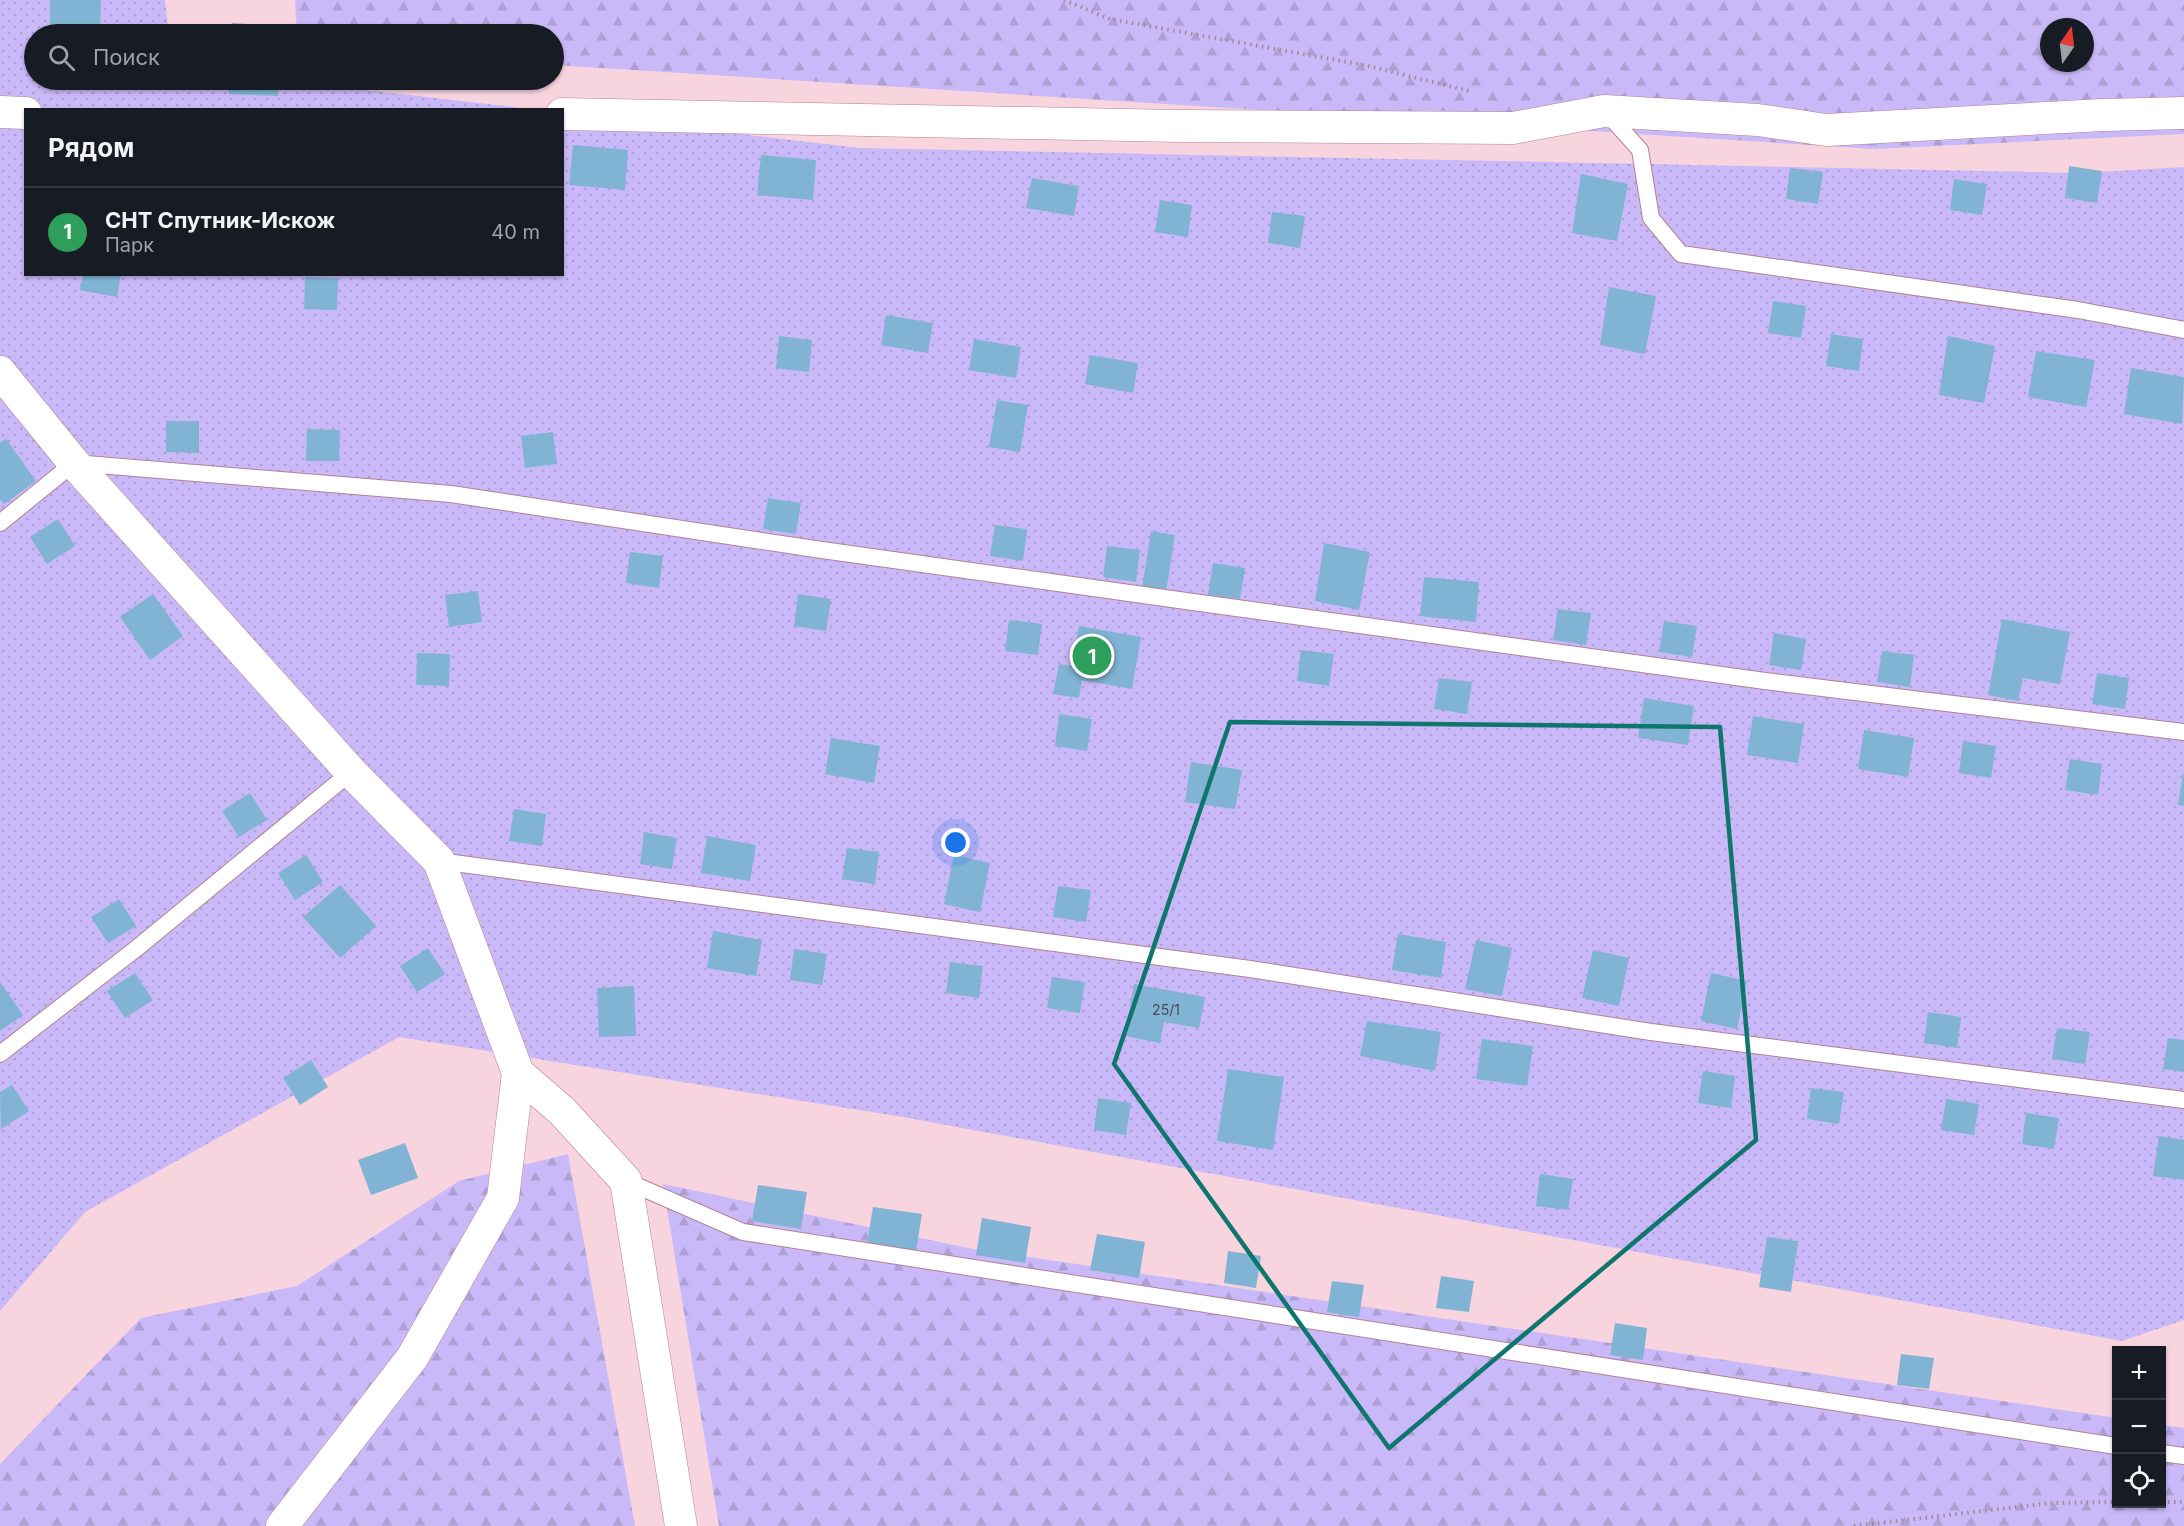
<!DOCTYPE html>
<html lang="ru">
<head>
<meta charset="utf-8">
<style>
	body { margin:0; font-family:Inter,sans-serif; background:#242831; color:#f1f3f6 }
	.controls { position:absolute; right:18px; bottom:18px; display:grid; overflow:hidden; border-radius:0px; box-shadow:0 2px 4px #0004 }
	.controls button { width:54px; height:54px; display:grid; place-items:center; padding:0; border:0; border-bottom:2px solid #363941; background:#171b24; color:#f1f3f6; font:30px sans-serif }
	.compass { position:absolute; left:2040px; top:18px; width:54px; height:54px; border-radius:50%; background:#171b24; box-shadow:0 2px 4px #0004; rotate:14deg }
	.you { position:absolute; left:956px; top:843px; width:21px; height:21px; margin:-15px; border:4px solid #fff; border-radius:50%; background:#1a73e8; box-shadow:0 0 0 9px #1a73e833 }
	.badge { display:grid; place-items:center; width:39px; height:39px; border-radius:50%; background:#b45309; color:#fff; font-size:20px; font-weight:700 }
	.pin { position:absolute; translate:-50% -50%; border:3px solid #fff; box-shadow:0 2px 6px #0006 }
	.list { margin:0; padding:0; list-style:none }
	h2 { display:flex; justify-content:space-between; align-items:center; height:78px; margin:0; padding:0 24px; font-size:26px }
	h2 small { font-size:20px; font-weight:400; color:#9ea1a6 }
	.list li { display:grid; grid-template-columns:39px 1fr auto; gap:18px; align-items:center; box-sizing:border-box; height:90px; padding:0 24px; border-top:2px solid #363941 }
	.list b { display:block; font-size:22px; white-space:nowrap }
	.list p { margin:0; font-size:20px; white-space:nowrap; color:#9ea1a6 }
	.list em { font-size:20px; font-style:normal; color:#9ea1a6 }
	.icon { flex:none; width:33px; height:33px; fill:none; stroke:currentColor; stroke-width:2; stroke-linecap:round; stroke-linejoin:round }
	.map { position:relative; flex:none; width:2184px; height:1526px; overflow:hidden }
	.search { position:absolute; background:#171b24; box-shadow:0 2px 4px #0004; left:24px; top:24px; width:540px; height:66px; display:flex; align-items:center; gap:15px; box-sizing:border-box; padding:0 21px; border-radius:33px; color:#9ea1a6; font-size:22px }
	.panel { position:absolute; background:#171b24; box-shadow:0 2px 4px #0004; left:24px; top:108px; width:540px; height:168px; border-radius:0px }
	.map>svg:first-child { display:block }
</style>
</head>
<body>
<div class="map">
<svg width="2184" height="1526" viewBox="0 0 2184 1526">
	<defs>
		<pattern id="forest-firs" width="22" height="20" patternUnits="userSpaceOnUse" patternTransform="scale(1.5)"><rect width="22" height="20" fill="#cab9f8"/><path d="M5 1l3.5 6h-7zM16 11l3.5 6h-7z" fill="#ae9fd5"/></pattern>
		<pattern id="garden-dots" width="8" height="8" patternUnits="userSpaceOnUse" patternTransform="scale(1.5)"><rect width="8" height="8" fill="#cab9f8"/><path d="M2 2h.1M6 6h.1" fill="none" stroke="#ae9fd5" stroke-width="1.8" stroke-linecap="round"/></pattern>
	</defs>
	<rect width="100%" height="100%" fill="#f8d4df"/>
	<!-- forest -->
	<g fill="url(#forest-firs)" fill-rule="evenodd">
		<path d="M295,0h1889v134l-310,15 -1320,-84v-31h-257zM2049,27h36v36h-36z"/>
		<polygon points="568,1154 635,1526 0,1526 0,1464 141,1318 297,1286 459,1181"/>
		<polygon points="663,1184 968,1248 2116,1418 2116,1504 2162,1504 2162,1425 2184,1428 2184,1526 719,1526"/>
	</g>
	<!-- garden -->
	<polygon fill="url(#garden-dots)" points="0,0 165,0 169,34 34,34 34,80 277,80 531,109 26,110 26,274 562,274 563,113 859,148 2083,173 2184,167 2184,1320 2122,1341 903,1117 399,1037 85,1212 0,1311"/>
	<!-- building -->
	<g fill="#81b4d4">
		<polygon points="50,0 101,0 100,34 50,34"/>
		<polygon points="232,23 281,26 281,34 231,34"/>
		<polygon points="229,80 279,80 278,96 229,94"/>
		<polygon points="573,145 628,150 625,190 569,185"/>
		<polygon points="761,155 816,160 813,200 757,195"/>
		<polygon points="2069,166 2102,171 2097,203 2065,198"/>
		<polygon points="1790,168 1823,172 1818,204 1786,199"/>
		<polygon points="1581,174 1628,184 1617,241 1572,233"/>
		<polygon points="1032,178 1079,186 1074,216 1026,208"/>
		<polygon points="1954,179 1987,184 1982,215 1950,210"/>
		<polygon points="1160,200 1192,205 1188,237 1155,232"/>
		<polygon points="1272,212 1305,216 1300,248 1268,243"/>
		<polygon points="83,274 121,274 117,297 80,290"/>
		<polygon points="305,277 338,278 337,310 304,309"/>
		<polygon points="1609,287 1656,296 1645,354 1600,345"/>
		<polygon points="1773,301 1806,306 1801,338 1768,333"/>
		<polygon points="886,315 933,323 928,353 881,345"/>
		<polygon points="1831,334 1863,339 1859,371 1826,366"/>
		<polygon points="779,336 812,340 809,372 776,368"/>
		<polygon points="1948,336 1995,346 1984,403 1939,395"/>
		<polygon points="974,339 1021,347 1016,378 969,370"/>
		<polygon points="2036,351 2095,360 2086,407 2028,397"/>
		<polygon points="1090,355 1138,363 1133,393 1085,384"/>
		<polygon points="2131,368 2184,377 2182,424 2124,414"/>
		<polygon points="997,400 1028,405 1020,452 989,447"/>
		<polygon points="166,421 199,421 199,453 166,452"/>
		<polygon points="307,429 340,430 339,461 306,461"/>
		<polygon points="553,432 557,464 525,468 521,436"/>
		<polygon points="6,439 36,481 4,504 0,499 0,443"/>
		<polygon points="768,498 801,503 796,534 763,529"/>
		<polygon points="58,519 75,546 47,564 30,537"/>
		<polygon points="995,525 1027,529 1023,561 990,556"/>
		<polygon points="1151,531 1175,535 1166,592 1142,588"/>
		<polygon points="1324,543 1370,552 1359,610 1315,601"/>
		<polygon points="1107,546 1140,550 1136,582 1103,577"/>
		<polygon points="630,552 663,556 659,588 626,583"/>
		<polygon points="1213,563 1245,568 1240,599 1208,595"/>
		<polygon points="1424,577 1479,582 1476,622 1420,616"/>
		<polygon points="478,591 482,622 449,627 445,595"/>
		<polygon points="153,594 183,636 150,660 120,617"/>
		<polygon points="798,594 831,599 826,631 794,626"/>
		<polygon points="1558,609 1591,613 1586,645 1553,640"/>
		<polygon points="2002,619 2070,632 2060,684 2023,678 2018,701 1988,695"/>
		<polygon points="1009,620 1042,624 1038,655 1005,651"/>
		<polygon points="1664,621 1697,626 1692,657 1659,652"/>
		<polygon points="1079,626 1141,637 1132,689 1082,680 1079,698 1053,694 1059,664 1072,666"/>
		<polygon points="1774,633 1806,639 1801,670 1769,665"/>
		<polygon points="1301,650 1334,654 1329,686 1297,681"/>
		<polygon points="1882,651 1914,655 1910,687 1877,682"/>
		<polygon points="417,653 450,654 449,686 416,685"/>
		<polygon points="2097,673 2129,678 2125,709 2092,704"/>
		<polygon points="1439,678 1472,682 1467,714 1434,709"/>
		<polygon points="1644,698 1694,706 1688,745 1638,738"/>
		<polygon points="1059,714 1092,719 1087,751 1055,746"/>
		<polygon points="1753,716 1804,724 1798,763 1747,755"/>
		<polygon points="1864,730 1914,738 1908,777 1858,769"/>
		<polygon points="831,738 880,746 874,783 825,774"/>
		<polygon points="1963,741 1996,746 1991,778 1959,773"/>
		<polygon points="2070,759 2102,764 2098,795 2065,790"/>
		<polygon points="1191,762 1242,770 1235,809 1185,802"/>
		<polygon points="2183,774 2184,774 2184,806 2178,805"/>
		<polygon points="250,793 267,820 239,837 222,811"/>
		<polygon points="514,809 546,814 542,846 509,841"/>
		<polygon points="644,832 677,838 672,869 640,864"/>
		<polygon points="707,836 756,845 750,881 701,873"/>
		<polygon points="847,848 879,852 875,884 842,879"/>
		<polygon points="306,855 323,882 295,900 278,873"/>
		<polygon points="954,855 990,863 980,912 944,904"/>
		<polygon points="340,885 376,926 340,958 303,917"/>
		<polygon points="1058,886 1091,890 1086,922 1053,917"/>
		<polygon points="119,899 136,926 108,943 91,917"/>
		<polygon points="713,931 762,940 756,976 707,968"/>
		<polygon points="1398,934 1446,942 1441,978 1392,970"/>
		<polygon points="1476,940 1512,948 1502,996 1465,989"/>
		<polygon points="428,948 445,974 417,992 400,966"/>
		<polygon points="794,949 827,954 822,985 790,980"/>
		<polygon points="1593,950 1629,958 1619,1006 1582,998"/>
		<polygon points="950,962 983,966 979,998 946,993"/>
		<polygon points="135,973 153,1000 125,1018 107,991"/>
		<polygon points="1711,973 1747,981 1737,1029 1701,1021"/>
		<polygon points="1052,977 1085,982 1080,1013 1047,1008"/>
		<polygon points="0,982 23,1015 0,1031"/>
		<polygon points="1134,984 1205,997 1199,1028 1164,1022 1160,1043 1125,1036"/>
		<polygon points="634,986 636,1036 599,1037 597,988"/>
		<polygon points="1928,1012 1961,1017 1957,1048 1924,1043"/>
		<polygon points="1367,1021 1441,1032 1435,1071 1360,1056"/>
		<polygon points="2057,1028 2090,1032 2085,1064 2052,1059"/>
		<polygon points="2168,1038 2184,1040 2184,1072 2163,1069"/>
		<polygon points="1482,1039 1533,1046 1527,1086 1476,1079"/>
		<polygon points="311,1060 328,1087 300,1105 283,1078"/>
		<polygon points="1228,1069 1284,1077 1273,1150 1217,1141"/>
		<polygon points="1703,1071 1735,1076 1731,1108 1698,1103"/>
		<polygon points="12,1085 29,1111 1,1129 0,1092"/>
		<polygon points="1811,1088 1844,1092 1839,1124 1807,1119"/>
		<polygon points="1098,1098 1131,1103 1126,1135 1094,1130"/>
		<polygon points="1946,1099 1979,1104 1974,1135 1941,1130"/>
		<polygon points="2026,1113 2059,1118 2054,1149 2022,1144"/>
		<polygon points="2159,1136 2184,1140 2184,1180 2153,1176"/>
		<polygon points="405,1143 418,1178 371,1195 358,1160"/>
		<polygon points="1540,1174 1573,1179 1568,1210 1536,1206"/>
		<polygon points="758,1185 807,1192 801,1229 752,1221"/>
		<polygon points="873,1207 922,1214 916,1251 867,1243"/>
		<polygon points="982,1218 1031,1227 1025,1263 976,1255"/>
		<polygon points="1097,1234 1145,1242 1139,1278 1090,1270"/>
		<polygon points="1767,1237 1798,1241 1791,1292 1759,1287"/>
		<polygon points="1228,1251 1261,1256 1256,1288 1224,1283"/>
		<polygon points="1441,1276 1474,1281 1469,1312 1436,1308"/>
		<polygon points="1332,1281 1364,1285 1359,1317 1327,1312"/>
		<polygon points="1615,1323 1647,1328 1643,1360 1610,1355"/>
		<polygon points="1901,1354 1934,1358 1929,1389 1897,1385"/>
	</g>
	<g fill="none" stroke-linecap="round" stroke-linejoin="round">
		<!-- service casing -->
		<g stroke="#b68093" stroke-width="18">
			<g id="service">
				<polyline points="1605,111 1640,150 1651,218 1681,254 2078,310 2184,330"/>
				<polyline points="0,523 74,463 451,494 815,549 1193,602 1765,681 2184,732"/>
				<polyline points="439,861 1250,969 1651,1032 2184,1100"/>
				<polyline points="0,1054 137,948 351,772"/>
				<polyline points="626,1181 743,1232 2116,1446"/>
				<polyline points="2162,1453 2184,1456"/>
			</g>
		</g>
		<!-- minor casing -->
		<g stroke="#b68093" stroke-width="33">
			<g id="minor">
				<polyline points="0,112 26,113"/>
				<polyline points="562,114 1178,126 1513,128 1604,111 1758,120 1826,130 2103,115 2184,113"/>
				<polyline points="0,372 74,463 351,772 439,861 518,1073 562,1111 626,1181 681,1526"/>
				<polyline points="282,1526 412,1358 503,1198 518,1073"/>
			</g>
		</g>
		<!-- path -->
		<g stroke="#a58791" stroke-width="4" stroke-dasharray="1.5 4.5" stroke-linecap="butt">
			<polyline points="1064,0 1110,19 1364,65 1469,91"/>
			<polyline points="2162,1502 2184,1502"/>
			<polyline points="1854,1526 2051,1503 2116,1502"/>
		</g>
		<!-- service -->
		<use href="#service" stroke="#fff" stroke-width="16"/>
		<!-- minor -->
		<use href="#minor" stroke="#fff" stroke-width="32"/>
	</g>
	<!-- marked area -->
	<path fill="none" stroke="#0f766e" stroke-width="4.5" stroke-linejoin="round" d="M1230,722l490,5 36,413 -367,308 -275,-384z"/>
	<g text-anchor="middle" dominant-baseline="central" stroke-width="6" stroke-linejoin="round" paint-order="stroke">
		<!-- number labels -->
		<g font-size="14" fill="#4c4957">
			<text x="1166" y="1009">25/1</text>
		</g>
	</g>
</svg>
<div class="controls">
<button>+</button>
<button>−</button>
<button><svg class="icon" aria-label="locate" viewBox="0 0 24 24"><circle cx="12" cy="12" r="6"/><path d="M12 2v4M12 18v4M2 12h4M18 12h4"/></svg></button>
</div>
<svg class="compass" viewBox="-18 -18 36 36"><path d="M0-13l5 13h-10z" fill="#e53935"/><path d="M0 13l5-13h-10z" fill="#9ea1a6"/></svg>
<div class="you"></div>
<div class="pin badge" style="left:1092px;top:656px;background:#2e9e5b">1</div>
<div class="search"><svg class="icon" aria-label="search" viewBox="0 0 24 24"><circle cx="10" cy="10" r="6"/><path d="M15 15l6 6"/></svg>Поиск</div>
<section class="panel">
<h2>Рядом<small></small></h2>
<ul class="list">
<li><span class="badge" style="background:#2e9e5b">1</span><div><b>СНТ Спутник-Искож</b><p>Парк</p></div><em>40 m</em></li>
</ul>
</section>
</div>
</body>
</html>
